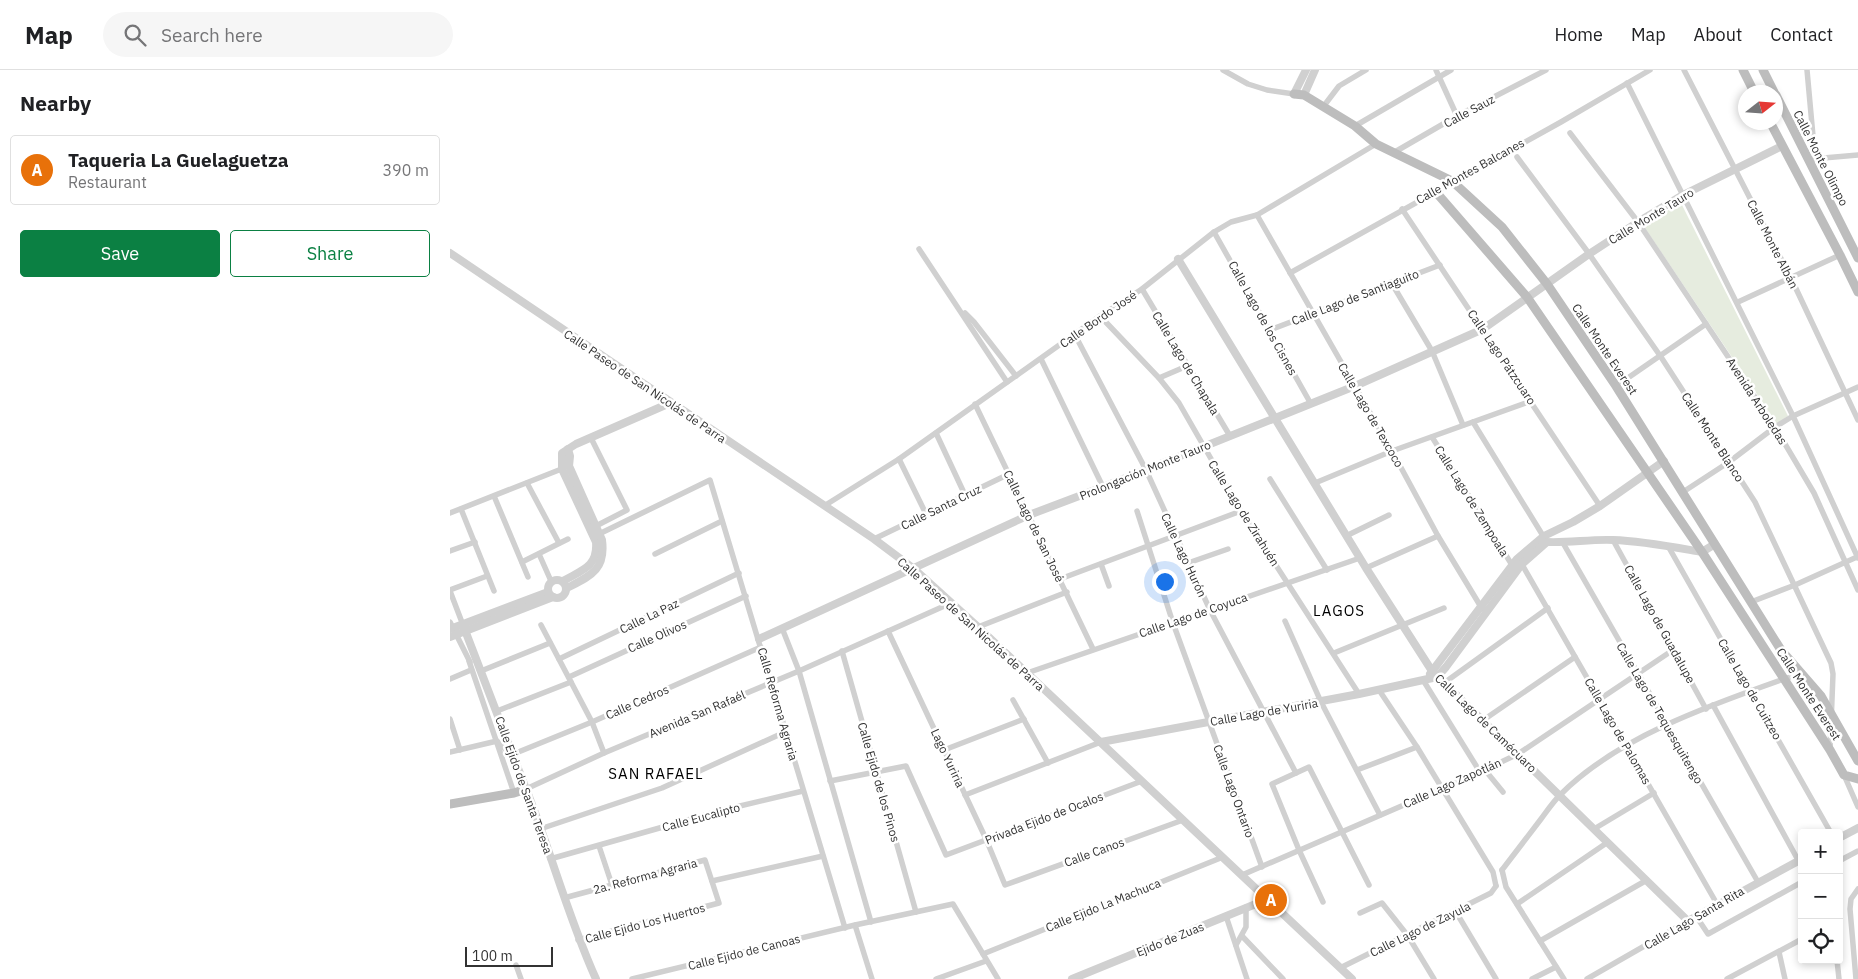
<!DOCTYPE html>
<html lang="en">
<head>
<meta charset="utf-8">
<style>
	body { margin:0; font-family:"IBM Plex Sans",sans-serif; background:#f6f6f6; color:#202124 }
	.controls { position:absolute; right:15px; bottom:15px; display:grid; overflow:hidden; border-radius:5px; box-shadow:0 2px 8px #0003 }
	.controls button { width:45px; height:45px; display:grid; place-items:center; padding:0; border:0; border-bottom:1px solid #e0e0e0; background:#fff; color:#202124; font:25px sans-serif }
	.compass { position:absolute; left:1288px; top:15px; width:45px; height:45px; border-radius:50%; background:#fff; box-shadow:0 2px 8px #0003; rotate:73deg }
	.scale { position:absolute; left:15px; bottom:12px; width:88px; box-sizing:border-box; padding-left:5px; border:2px solid #333; border-top:0; font-size:14px; line-height:18px; white-space:nowrap; color:#333; -webkit-text-stroke:4px #fff; paint-order:stroke }
	.you { position:absolute; left:714px; top:511px; width:18px; height:18px; margin:-12px; border:4px solid #fff; border-radius:50%; background:#1a73e8; box-shadow:0 0 0 8px #1a73e833 }
	.badge { display:grid; place-items:center; width:32px; height:32px; border-radius:50%; background:#0b8043; color:#fff; font-size:16px; font-weight:700 }
	.pin { position:absolute; translate:-50% -50%; border:2px solid #fff; box-shadow:0 1px 5px #0006 }
	.list { margin:0; padding:0; list-style:none }
	h2 { display:flex; justify-content:space-between; align-items:center; height:65px; margin:0; padding:0 20px; font-size:21px }
	h2 small { font-size:16px; font-weight:400; color:#757577 }
	.list li { display:grid; grid-template-columns:32px 1fr auto; gap:15px; align-items:center; box-sizing:border-box; height:70px; margin:0 10px 10px; padding:0 10px; border:1px solid #e0e0e0; border-radius:5px }
	.list b { display:block; font-size:19px; white-space:nowrap }
	.list p { margin:0; font-size:16px; white-space:nowrap; color:#757577 }
	.list em { font-size:16px; font-style:normal; color:#757577 }
	.actions { display:flex; gap:10px; padding:15px 20px }
	.actions a { flex:1; padding:11px 0; border:1px solid #0b8043; border-radius:5px; text-align:center; font-size:18px; color:#0b8043 }
	.actions .main { background:#0b8043; color:#fff }
	.icon { flex:none; width:28px; height:28px; fill:none; stroke:currentColor; stroke-width:2; stroke-linecap:round; stroke-linejoin:round }
	.map { position:relative; flex:none; width:1408px; height:909px; overflow:hidden }
	header { display:flex; align-items:center; gap:30px; box-sizing:border-box; height:70px; padding:0 25px; background:#fff; border-bottom:1px solid #e0e0e0 }
	header strong { font-size:24px }
	nav { display:flex; gap:28px; margin-inline-start:auto; font-size:18px }
	.search { width:350px; height:45px; background:#f6f6f6; display:flex; align-items:center; gap:12px; box-sizing:border-box; padding:0 18px; border-radius:28px; color:#757577; font-size:19px }
	main { display:flex }
	aside { flex:1; background:#fff }
	.map>svg:first-child { display:block }
</style>
</head>
<body>
<header>
<strong>Map</strong>
<div class="search"><svg class="icon" aria-label="search" viewBox="0 0 24 24"><circle cx="10" cy="10" r="6"/><path d="M15 15l6 6"/></svg>Search here</div>
<nav><a>Home</a><a>Map</a><a>About</a><a>Contact</a></nav>
</header>
<main>
<aside>
<h2>Nearby<small></small></h2>
<ul class="list">
<li><span class="badge" style="background:#e8710a">A</span><div><b>Taqueria La Guelaguetza</b><p>Restaurant</p></div><em>390 m</em></li>
</ul>
<div class="actions"><a class="main">Save</a><a>Share</a></div>
</aside>
<div class="map">
<svg width="1408" height="909" viewBox="0 0 1408 909">
	<rect width="100%" height="100%" fill="#fff"/>
	<!-- green -->
	<polygon fill="#e6ecdf" points="1231,133 1338,346 1327,354 1193,155"/>
	<g fill="none" stroke-linecap="round" stroke-linejoin="round">
		<!-- minor -->
		<g stroke="#d0d0d0" stroke-width="5.5">
			<polyline points="773,0 798,14 817,20 844,24"/>
			<polyline points="986,0 1007,46"/>
			<polyline points="1234,0 1341,208 1408,350"/>
			<polyline points="1357,0 1365,88"/>
			<polyline points="1177,13 1343,346 1408,488"/>
			<polyline points="873,37 889,16 916,0"/>
			<polyline points="905,56 1001,0"/>
			<polyline points="1120,63 1188,152 1325,357 1364,423 1408,520"/>
			<polyline points="943,83 1007,46 1096,0"/>
			<polyline points="1067,87 1137,181 1211,287 1305,432 1381,593 1383,604 1380,680"/>
			<polyline points="1362,89 1408,85"/>
			<polyline points="952,139 1150,436"/>
			<polyline points="807,145 942,381 988,466 1031,537 1037,542"/>
			<polyline points="764,162 861,334"/>
			<polyline points="469,179 557,312"/>
			<polyline points="840,203 1111,52 1200,0"/>
			<polyline points="941,212 982,281 1013,355"/>
			<polyline points="692,219 780,366"/>
			<polyline points="1288,232 1390,185"/>
			<polyline points="515,243 524,252 566,306"/>
			<polyline points="650,246 709,308 729,333 791,441 909,624"/>
			<polyline points="820,260 990,195"/>
			<polyline points="625,265 696,400 760,540 846,703"/>
			<polyline points="591,289 653,417"/>
			<polyline points="709,308 737,296"/>
			<polyline points="1172,312 1256,254"/>
			<polyline points="525,334 643,579"/>
			<polyline points="1023,352 1095,469"/>
			<polyline points="486,363 515,425"/>
			<polyline points="982,367 1062,495"/>
			<polyline points="141,368 177,440 144,457"/>
			<polyline points="449,389 476,444"/>
			<polyline points="820,409 877,500"/>
			<polyline points="77,413 109,473"/>
			<polyline points="865,413 942,381 1081,331"/>
			<polyline points="1233,422 1279,392 1325,357 1343,346 1408,317"/>
			<polyline points="44,426 78,507"/>
			<polyline points="374,436 449,389 650,246 692,219 764,162 781,152 807,145 926,74"/>
			<polyline points="11,439 44,521"/>
			<polyline points="687,441 723,553 812,797"/>
			<polyline points="0,443 114,398"/>
			<polyline points="149,464 260,410 395,858"/>
			<polyline points="896,466 939,445"/>
			<polyline points="424,469 559,404"/>
			<polyline points="1163,470 1256,639"/>
			<polyline points="1113,473 1308,812"/>
			<polyline points="1218,476 1381,763"/>
			<polyline points="0,481 25,472"/>
			<polyline points="89,484 101,511"/>
			<polyline points="205,484 272,451"/>
			<polyline points="1070,491 1267,834"/>
			<polyline points="72,492 118,469"/>
			<polyline points="738,493 778,479"/>
			<polyline points="651,494 659,516"/>
			<polyline points="916,498 988,466"/>
			<polyline points="610,509 791,441"/>
			<polyline points="0,520 37,506"/>
			<polyline points="0,521 13,555"/>
			<polyline points="1301,532 1345,515 1407,487"/>
			<polyline points="835,551 871,632 930,745"/>
			<polyline points="0,552 20,592"/>
			<polyline points="91,555 142,652 154,683"/>
			<polyline points="528,557 617,522"/>
			<polyline points="332,558 349,601 421,852"/>
			<polyline points="438,561 536,769 555,815 733,750"/>
			<polyline points="392,581 466,842"/>
			<polyline points="884,583 994,538"/>
			<polyline points="109,589 289,503"/>
			<polyline points="19,591 64,723"/>
			<polyline points="29,599 31,601 100,573"/>
			<polyline points="577,603 910,488"/>
			<polyline points="119,607 296,526"/>
			<polyline points="0,609 21,600"/>
			<polyline points="973,610 1030,702"/>
			<polyline points="994,613 1098,538"/>
			<polyline points="929,620 967,677 1043,802 1046,816"/>
			<polyline points="563,630 598,693"/>
			<polyline points="1263,635 1348,790"/>
			<polyline points="47,641 121,612"/>
			<polyline points="0,649 10,680"/>
			<polyline points="1032,651 1125,587"/>
			<polyline points="494,680 574,649"/>
			<polyline points="0,682 47,671 61,685 142,652 311,577"/>
			<polyline points="907,700 967,677"/>
			<polyline points="1035,700 1053,722"/>
			<polyline points="1394,705 1408,737"/>
			<polyline points="380,711 456,696 496,785 692,711"/>
			<polyline points="76,719 154,683 349,601 501,533"/>
			<polyline points="515,725 651,672"/>
			<polyline points="90,759 212,718 335,662"/>
			<polyline points="1144,759 1204,723"/>
			<polyline points="149,776 162,815"/>
			<polyline points="100,789 273,740 353,721"/>
			<polyline points="1389,791 1408,781"/>
			<path d="M1052,800c13,-17 26,-34 39,-51 6,-8 12,-17 19,-24 60,-61 162,-94 241,-122"/>
			<polyline points="1052,800 1056,817 1114,909"/>
			<polyline points="792,805 1030,702 1068,684 1223,580"/>
			<polyline points="262,811 373,786"/>
			<polyline points="114,828 255,790 269,833 128,870"/>
			<polyline points="873,832 849,780 822,714 859,697 919,815"/>
			<polyline points="1067,834 1158,772"/>
			<polyline points="1006,842 1046,909"/>
			<polyline points="910,843 932,833 958,866 984,909"/>
			<polyline points="776,846 797,909"/>
			<polyline points="1246,846 1258,864 1352,812"/>
			<polyline points="405,855 422,909"/>
			<polyline points="792,866 833,909"/>
			<polyline points="1090,871 1197,810"/>
			<polyline points="786,875 796,857 796,837"/>
			<polyline points="1329,882 1335,909"/>
			<polyline points="533,884 773,787"/>
			<polyline points="1387,890 1389,909"/>
			<polyline points="66,895 71,909"/>
			<polyline points="890,898 1041,823 1046,816"/>
			<polyline points="182,909 405,855 503,834 548,909"/>
			<polyline points="486,909 536,891"/>
			<polyline points="1082,909 1106,897"/>
			<polyline points="1137,909 1238,851"/>
			<polyline points="1277,909 1352,869"/>
			<polyline points="1406,909 1400,839 1401,829 1408,819"/>
		</g>
		<!-- tertiary -->
		<g stroke="#d0d0d0" stroke-width="8">
			<polyline points="844,24 856,0"/>
			<polyline points="854,25 865,0"/>
			<polyline points="0,183 424,469 464,499 528,557 902,909"/>
			<polyline points="728,189 916,498 982,601 1238,851 1352,789"/>
			<circle cx="107" cy="519" r="9"/>
			<path d="M113,511c19,-11 35,-14 33,-39l-34,-73v-16l14,-9 94,-41"/>
			<path d="M117,518c23,-12 39,-18 35,-48l-33,-74 1,-10 -2,-7"/>
			<path d="M13,555c21,55 42,109 63,164 25,63 42,128 70,190"/>
			<polyline points="0,559 98,522"/>
			<polyline points="0,567 103,527"/>
			<polyline points="309,569 579,445 653,417 905,316 1033,259 1139,184 1188,152 1233,125 1332,76"/>
			<polyline points="980,604 1067,489 1094,466 1123,452 1150,436 1214,391"/>
			<path d="M651,672l258,-48 78,-17 9,-10 76,-103 25,-22c22,1 44,-3 66,-2 30,1 60,7 89,12l13,-8"/>
			<polyline points="1389,768 1408,758"/>
			<polyline points="622,909 818,829"/>
		</g>
		<!-- secondary -->
		<g stroke="#bdbdbd" stroke-width="9">
			<polyline points="1293,0 1304,22"/>
			<polyline points="1313,0 1324,22"/>
			<polyline points="844,24 854,25 905,56 926,74 1002,111 1052,157 1097,214 1166,316 1331,580 1371,626 1408,691"/>
			<polyline points="1326,25 1408,188"/>
			<polyline points="1320,52 1390,185 1408,222"/>
			<polyline points="985,121 1077,227 1252,482 1380,680 1394,705 1408,709"/>
			<polyline points="0,734 64,723 76,719"/>
		</g>
	</g>
	<g text-anchor="middle" dominant-baseline="central" stroke-width="5" stroke-linejoin="round" paint-order="stroke">
		<!-- street labels -->
		<g font-size="12" fill="#333" stroke="#fff">
			<text transform="translate(1019 41) rotate(-28)">Calle Sauz</text>
			<text transform="translate(1371 88) rotate(63)">Calle Monte Olimpo</text>
			<text transform="translate(1020 101) rotate(-29)">Calle Montes Balcanes</text>
			<text transform="translate(1201 146) rotate(-31)">Calle Monte Tauro</text>
			<text transform="translate(1323 174) rotate(63)">Calle Monte Albán</text>
			<text transform="translate(905 227) rotate(-21)">Calle Lago de Santiaguito</text>
			<text transform="translate(813 248) rotate(61)">Calle Lago de los Cisnes</text>
			<text transform="translate(648 249) rotate(-35)">Calle Bordo José</text>
			<text transform="translate(1155 279) rotate(56)">Calle Monte Everest</text>
			<text transform="translate(1052 287) rotate(56)">Calle Lago Pátzcuaro</text>
			<text transform="translate(736 293) rotate(59)">Calle Lago de Chapala</text>
			<text transform="translate(195 316) rotate(34)">Calle Paseo de San Nicolás de Parra</text>
			<text transform="translate(1307 331) rotate(57)">Avenida Arboledas</text>
			<text transform="translate(921 345) rotate(60)">Calle Lago de Texcoco</text>
			<text transform="translate(1263 367) rotate(57)">Calle Monte Blanco</text>
			<text transform="translate(695 400) rotate(-22)">Prolongación Monte Tauro</text>
			<text transform="translate(1022 431) rotate(58)">Calle Lago de Zempoala</text>
			<text transform="translate(491 437) rotate(-26)">Calle Santa Cruz</text>
			<text transform="translate(794 443) rotate(58)">Calle Lago de Zirahuén</text>
			<text transform="translate(584 456) rotate(64)">Calle Lago de San José</text>
			<text transform="translate(734 485) rotate(65)">Calle Lago Hurón</text>
			<text transform="translate(743 545) rotate(-19)">Calle Lago de Coyuca</text>
			<text transform="translate(199 546) rotate(-26)">Calle La Paz</text>
			<text transform="translate(521 554) rotate(42)">Calle Paseo de San Nicolás de Parra</text>
			<text transform="translate(1210 554) rotate(61)">Calle Lago de Guadalupe</text>
			<text transform="translate(207 566) rotate(-24)">Calle Olivos</text>
			<text transform="translate(1300 619) rotate(60)">Calle Lago de Cuitzeo</text>
			<text transform="translate(1359 624) rotate(57)">Calle Monte Everest</text>
			<text transform="translate(187 632) rotate(-24)">Calle Cedros</text>
			<text transform="translate(328 634) rotate(74)">Calle Reforma Agraria</text>
			<text transform="translate(814 642) rotate(-10)">Calle Lago de Yuriria</text>
			<text transform="translate(1210 643) rotate(60)">Calle Lago de Tequesquitengo</text>
			<text transform="translate(247 644) rotate(-23)">Avenida San Rafaél</text>
			<text transform="translate(1036 653) rotate(44)">Calle Lago de Camécuaro</text>
			<text transform="translate(1168 661) rotate(60)">Calle Lago de Palomas</text>
			<text transform="translate(498 688) rotate(65)">Lago Yuriria</text>
			<text transform="translate(429 712) rotate(74)">Calle Ejido de los Pinos</text>
			<text transform="translate(1002 713) rotate(-24)">Calle Lago Zapotlán</text>
			<text transform="translate(74 715) rotate(70)">Calle Ejido de Santa Teresa</text>
			<text transform="translate(784 721) rotate(70)">Calle Lago Ontario</text>
			<text transform="translate(251 747) rotate(-15)">Calle Eucalipto</text>
			<text transform="translate(594 748) rotate(-21)">Privada Ejido de Ocalos</text>
			<text transform="translate(644 782) rotate(-20)">Calle Canos</text>
			<text transform="translate(195 806) rotate(-15)">2a. Reforma Agraria</text>
			<text transform="translate(653 835) rotate(-22)">Calle Ejido La Machuca</text>
			<text transform="translate(1244 848) rotate(-30)">Calle Lago Santa Rita</text>
			<text transform="translate(195 853) rotate(-15)">Calle Ejido Los Huertos</text>
			<text transform="translate(970 859) rotate(-26)">Calle Lago de Zayula</text>
			<text transform="translate(720 869) rotate(-22)">Ejido de Zuas</text>
			<text transform="translate(294 882) rotate(-14)">Calle Ejido de Canoas</text>
		</g>
		<!-- quarter labels -->
		<g font-size="15" letter-spacing="1" fill="#000" stroke="#fff">
			<text x="889" y="540">LAGOS</text>
			<text x="206" y="703">SAN RAFAEL</text>
		</g>
	</g>
</svg>
<div class="controls">
<button>+</button>
<button>−</button>
<button><svg class="icon" aria-label="locate" viewBox="0 0 24 24"><circle cx="12" cy="12" r="6"/><path d="M12 2v4M12 18v4M2 12h4M18 12h4"/></svg></button>
</div>
<svg class="compass" viewBox="-18 -18 36 36"><path d="M0-13l5 13h-10z" fill="#e53935"/><path d="M0 13l5-13h-10z" fill="#757577"/></svg>
<div class="scale">100 m</div>
<div class="you"></div>
<div class="pin badge" style="left:821px;top:830px;background:#e8710a">A</div>
</div>
</main>
</body>
</html>
